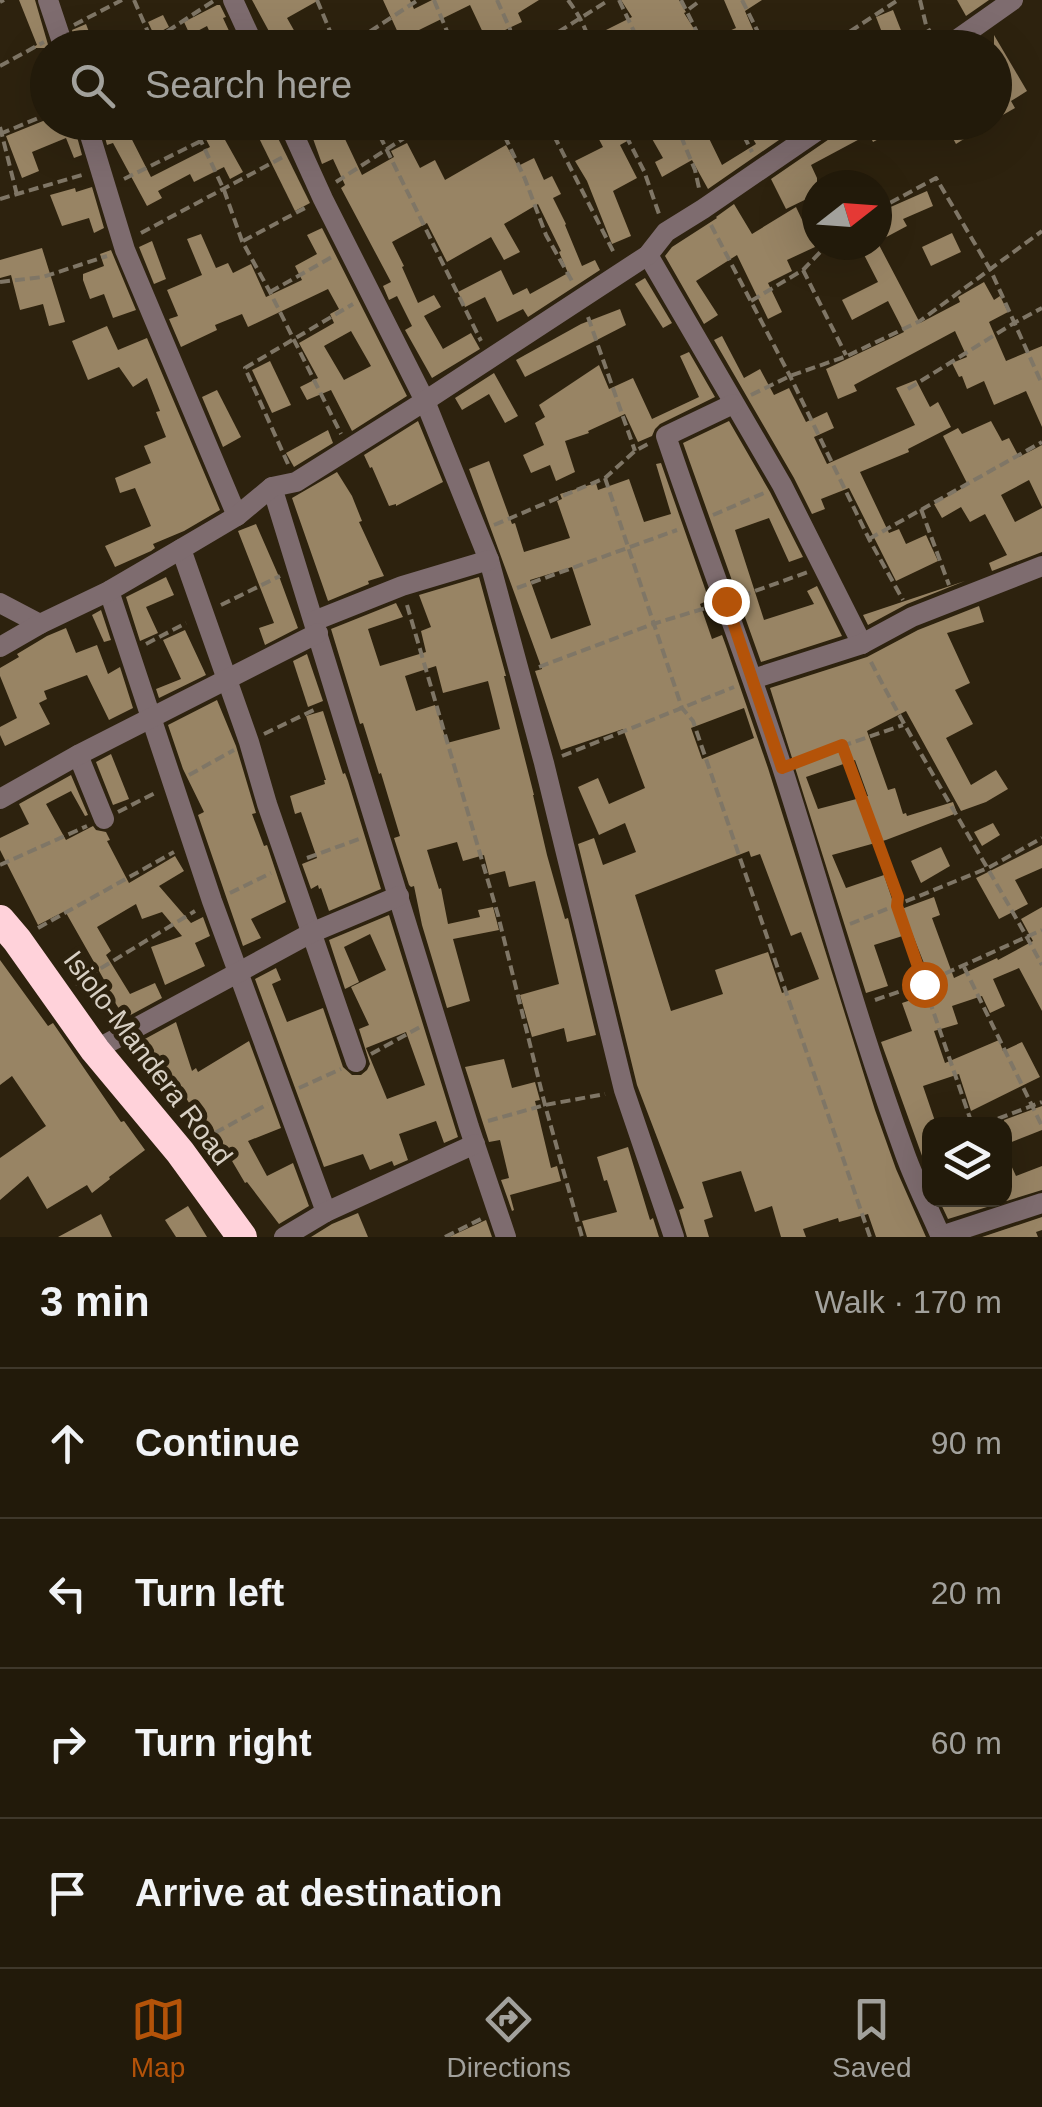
<!DOCTYPE html>
<html lang="en">
<head>
<meta charset="utf-8">
<style>
	body { margin:0; font-family:Arial,sans-serif; background:#2a2313; color:#f1f3f6 }
	.controls { position:absolute; right:30px; bottom:30px; display:grid; overflow:hidden; border-radius:20px; box-shadow:0 10px 40px #0002 }
	.controls button { width:90px; height:90px; display:grid; place-items:center; padding:0; border:0; border-bottom:2px solid #3f382b; background:#221a0a; color:#f1f3f6; font:50px sans-serif }
	.compass { position:absolute; left:802px; top:170px; width:90px; height:90px; border-radius:50%; background:#221a0a; box-shadow:0 10px 40px #0002; rotate:73deg }
	.stop { position:absolute; width:30px; height:30px; margin:-22px; border:8px solid #b45309; border-radius:50%; background:#fff }
	.stop.end { background:#b45309; border-color:#fff; box-shadow:0 2px 10px #0008 }
	.list { margin:0; padding:0; list-style:none }
	h2 { display:flex; justify-content:space-between; align-items:center; height:130px; margin:0; padding:0 40px; font-size:42px }
	h2 small { font-size:32px; font-weight:400; color:#a2a19c }
	.list li { display:grid; grid-template-columns:65px 1fr auto; gap:30px; align-items:center; box-sizing:border-box; height:150px; padding:0 40px; border-top:2px solid #3f382b }
	.list b { display:block; font-size:38px; white-space:nowrap }
	.list em { font-size:32px; font-style:normal; color:#a2a19c }
	.icon { flex:none; width:55px; height:55px; fill:none; stroke:currentColor; stroke-width:2; stroke-linecap:round; stroke-linejoin:round }
	.map { position:relative; flex:none; width:1042px; height:1237px; overflow:hidden }
	.search { position:absolute; background:#221a0a; box-shadow:0 10px 40px #0002; left:30px; right:30px; top:30px; height:110px; display:flex; align-items:center; gap:25px; box-sizing:border-box; padding:0 35px; border-radius:55px; color:#a2a19c; font-size:38px }
	.sheet { height:730px; background:#221a0a }
	nav { display:flex; justify-content:space-around; align-items:center; box-sizing:border-box; height:140px; border-top:2px solid #3f382b; background:#221a0a; font-size:28px; color:#a2a19c }
	nav a { display:grid; justify-items:center; gap:5px }
	nav .on { color:#b45309 }
	.map>svg:first-child { display:block }
</style>
</head>
<body>
<div class="map">
<svg width="1042" height="1237" viewBox="0 0 1042 1237">
	<rect width="100%" height="100%" fill="#2d220e"/>
	<!-- building -->
	<g fill="#988464" fill-rule="evenodd">
		<polygon points="19,0 35,0 49,48 31,48 37,45"/>
		<polygon points="252,0 319,0 287,18 304,48 274,48 268,37 271,35"/>
		<polygon points="383,0 410,0 414,9 432,0 539,0 518,13 522,22 486,39 470,5 419,30 428,48 405,48"/>
		<polygon points="621,0 679,0 686,12 684,13 696,32 673,48 613,48 604,31 632,17"/>
		<polygon points="724,0 762,0 745,11 761,48 689,48 736,28"/>
		<polygon points="957,0 989,0 966,16"/>
		<polygon points="217,5 220,5 226,17 223,18 237,48 217,48 207,26 190,35 184,22"/>
		<polygon points="893,10 908,48 888,48 876,17"/>
		<polygon points="163,15 169,27 154,35 148,22"/>
		<polygon points="86,24 95,48 77,48 72,30"/>
		<polygon points="994,35 1027,91 1011,101 1015,108 994,120"/>
		<polygon points="48,119 48,122 73,122 82,155 74,158 66,138 32,152 39,171 22,178 6,136"/>
		<polygon points="101,122 123,122 151,177 210,147 197,122 215,122 243,172 230,179 224,167 194,182 190,174 158,191 162,198 147,206 113,143 107,145"/>
		<polygon points="251,122 270,122 310,203 295,211"/>
		<polygon points="314,122 337,122 362,175 394,157 391,151 407,143 420,168 435,160 445,180 506,145 518,166 534,158 544,180 552,176 561,194 553,198 566,224 565,225 582,266 595,260 600,270 528,317 523,309 497,322 485,297 465,307 458,292 501,270 513,295 527,288 530,294 568,273 559,252 561,251 538,204 504,224 520,252 504,260 491,237 447,262 427,223 392,242 404,266 402,267 418,303 434,295 441,307 424,316 443,349 471,333 480,349 432,378 405,330 412,326 397,296 389,300 383,286 391,282 341,188 345,185 333,159 322,164 311,133 317,130"/>
		<polygon points="590,122 701,122 722,165 756,144 743,122 766,122 771,131 785,122 805,122 708,189 692,160 662,177 655,162 663,158 647,130 620,145 637,178 613,191 631,236 612,244 587,181 575,161 603,147"/>
		<polygon points="844,122 910,122 873,142 869,134 811,165 817,178 817,194 786,209 771,179 838,133"/>
		<polygon points="944,122 991,122 956,144"/>
		<polygon points="92,187 104,228 94,233 89,218 62,226 50,195 75,188 76,192"/>
		<polygon points="927,191 933,206 903,219 907,226 877,242 877,213"/>
		<polygon points="734,204 752,234 796,207 815,247 787,260 792,271 768,283 782,312 768,319 737,255 696,281 718,315 704,324 665,256 672,247 717,218 716,217"/>
		<path d="M322,228l85,168 -55,35 -21,-41 -24,10 -7,-13 18,-9 -19,-35 35,-20 -4,-9 9,-5 -11,-20 -80,38 -6,-13 -27,11 2,5 -36,17 -12,-28 9,-3 -11,-26 35,-15 -15,-36 14,-5 15,34 12,-5 5,10 18,-9 15,33 36,-17 -7,-14 22,-12 -10,-19zM351,331l20,35 -27,14 -20,-34z"/>
		<polygon points="952,233 961,252 931,266 922,247"/>
		<polygon points="152,241 166,279 154,284 139,247"/>
		<polygon points="859,245 879,245 920,323 960,302 958,297 984,282 994,300 1000,296 1008,312 989,322 1006,361 1042,346 1042,427 1026,391 994,405 984,381 967,389 962,376 959,377 952,363 967,357 955,331 854,385 857,391 838,399 826,369 904,332 888,301 852,320 842,300 878,282"/>
		<polygon points="42,248 65,322 49,326 43,304 20,310 11,275 0,278 0,260"/>
		<polygon points="111,250 136,310 113,318 104,294 90,299 83,280 83,274 104,266 100,254"/>
		<polygon points="645,278 672,323 663,328 635,284"/>
		<polygon points="620,309 626,325 525,377 516,360 581,324"/>
		<polygon points="107,326 118,350 147,338 220,510 184,531 153,544 155,548 151,551 115,567 105,546 151,526 135,488 120,493 115,478 151,463 144,446 166,437 156,412 160,411 147,378 133,387 119,367 88,380 72,341"/>
		<polygon points="722,336 744,378 760,369 774,395 789,388 806,422 827,412 834,428 814,437 827,464 915,425 896,388 916,380 930,407 938,402 951,427 908,449 909,452 860,472 889,533 899,529 906,544 926,535 938,561 896,581 849,488 821,499 825,509 812,514 794,478 714,340"/>
		<polygon points="689,352 715,397 660,424 655,429 652,436 638,442 625,414 588,431 589,433 565,441 575,472 556,481 550,465 531,473 523,455 544,445 535,423 545,417 539,405 599,365 609,389 633,378 652,419 699,397 680,356"/>
		<polygon points="270,361 291,405 272,413 252,370"/>
		<polygon points="494,373 518,416 505,423 489,394 462,410 455,398"/>
		<polygon points="217,390 241,437 223,447 202,397"/>
		<polygon points="418,421 443,482 396,506 396,504 389,506 372,467 370,468 364,455"/>
		<polygon points="729,421 770,492 803,557 789,562 769,518 735,530 764,620 814,604 807,591 817,586 842,636 761,662 683,443"/>
		<polygon points="991,421 1002,441 1009,438 1019,457 1042,445 1042,507 1029,480 1001,495 1015,522 1042,508 1042,552 992,571 989,563 1007,555 985,514 970,522 961,507 942,518 934,504 968,485 943,436 958,428 962,434"/>
		<polygon points="328,430 333,443 294,467 286,453"/>
		<path d="M489,461l23,63 3,-1 9,29 46,-14 -13,-37 5,-2 -2,-5 36,-11 2,7 31,-11 15,43 27,-8 -15,-50 5,-1 48,137 -9,4 12,35 10,-4 4,11 42,122 107,342 21,59 30,68h-50l-8,-23 -29,8 -1,-4 -35,11 3,8h-25l-9,-31 -17,6 -14,-41 -39,11 11,35 -9,3 5,17h-22l-8,-27 5,-2 -47,-123 -59,-241 16,-6 9,27 33,-13 -11,-29 -26,12 -21,-48 20,-9 11,26 36,-16 -22,-59 -62,21 -26,-79 7,-2 -73,-200zM572,567l19,58 -40,14 -21,-59zM744,708l10,30 -52,21 -11,-31zM749,851l2,6 9,-3 31,82 10,-4 18,47 -37,14 -14,-41 -53,18 8,24 -52,17 -36,-116z"/>
		<polygon points="337,472 352,496 362,521 359,522 384,576 368,581 369,584 328,601 292,498"/>
		<polygon points="256,524 280,579 298,628 265,645 259,628 274,623 238,531"/>
		<polygon points="166,577 174,595 146,607 158,633 140,641 126,597"/>
		<path d="M479,577l27,99h-2l30,119h-1l14,60 18,64 3,-1 28,117 -29,7 -3,-14 -32,9 -12,-42 39,-11 -24,-103 -26,6 -4,-16 -16,4 -5,-20 -21,6 -6,-19 -30,8 12,39 2,-1 7,36 32,-7 -2,-7 15,-3 6,23 -46,9 17,62 -23,7 -25,-83 -8,-39 -3,1 -2,-2 -15,-47 6,-2 -19,-63 -2,1 -16,-51 -3,1 -29,-95 65,-26 7,14 -35,12 12,37 46,-14 -5,-21 10,-4 -12,-32zM436,666l7,27 45,-12 12,48 -53,14 -12,-38 -19,6 -11,-35z"/>
		<polygon points="965,581 907,604 868,625 863,615"/>
		<path d="M979,606l5,16 -37,11 23,50 -15,7 18,34 -27,14 25,47 25,-15 12,19 -22,13 -25,9 -55,-100 -39,20 21,59 7,-2 8,26 3,-1 1,3 46,-14 4,11 -71,27 -54,15 14,33 38,-13 12,36 38,-14 6,18 -8,3 22,60 43,-20 1,2 35,-19 -12,-22 21,-12v104l-23,-43 -26,11 12,27 -15,7 -8,-17 -30,10 6,18 -24,7 11,32 54,-23 4,11 19,-9 18,35 -69,34 -12,-37 -36,12 13,38h-6v54l-49,-136 31,-11 -10,-28 30,-10 -2,-6 3,-1 -21,-53 -38,12 14,41 -22,7 -96,-305 97,-31 51,-27zM855,760l13,36 -50,13 -12,-32z"/>
		<polygon points="101,610 111,640 104,642 92,615"/>
		<polygon points="66,628 76,653 97,645 108,674 120,667 133,708 109,720 87,675 44,691 47,699 39,703 50,724 5,746 0,735 0,727 17,718 0,676 0,668 19,657 17,654 47,636"/>
		<polygon points="185,630 206,675 159,698 156,689 181,679 163,640"/>
		<polygon points="307,654 323,701 308,707 293,661"/>
		<polygon points="217,700 236,746 256,813 252,814 264,846 267,845 286,902 251,919 261,938 243,946 198,815 204,812 183,769 168,725"/>
		<polygon points="323,711 343,774 345,773 348,781 381,889 329,911 321,888 319,889 318,885 311,889 302,864 317,858 301,812 295,814 290,796 325,784 324,780 326,780 306,716"/>
		<polygon points="111,754 129,799 113,805 96,762"/>
		<polygon points="71,775 88,815 85,816 71,791 46,804 66,840 93,826 96,830 106,832 110,840 107,841 129,883 175,856 184,871 159,886 191,923 203,917 210,936 195,943 205,966 165,985 151,947 182,936 162,912 142,919 136,904 97,927 111,951 106,955 130,994 155,983 162,998 125,1018 105,987 107,985 65,911 38,925 0,850 0,838 29,824 19,804"/>
		<polygon points="993,823 1000,835 982,846 974,832"/>
		<polygon points="1042,845 1042,868 1015,880 1028,904 999,919 976,878"/>
		<polygon points="941,847 950,866 921,883 911,861"/>
		<path d="M389,915l69,222 -14,6 -8,-22 -37,13 9,26 -14,6 -2,-5 -22,9 -7,-16 -39,13 -69,-188 21,-11 5,12 -9,4 15,38 36,-14 20,59 9,8h9l6,-5 3,-6 -11,-35 10,-4 -18,-38 35,-17 -16,-36 -26,13 15,35 -14,7 -16,-49zM406,1032l19,53 -38,14 -21,-51z"/>
		<polygon points="0,960 48,1026 53,1023 121,1122 124,1121 145,1150 109,1177 110,1179 92,1193 87,1185 47,1209 28,1176 0,1200 0,1158 46,1126 12,1076 0,1085"/>
		<polygon points="176,1022 192,1071 196,1068 198,1072 249,1041 281,1128 248,1141 267,1176 293,1163 309,1206 279,1224 247,1182 245,1183 212,1127 206,1130 168,1069 161,1073 143,1040"/>
		<polygon points="504,1059 512,1088 535,1082 540,1100 535,1101 551,1168 557,1166 561,1181 510,1195 514,1210 512,1211 501,1180 509,1178 500,1140 489,1142 465,1067"/>
		<polygon points="1042,1106 1042,1130 1004,1145 1004,1120"/>
		<polygon points="628,1147 650,1220 653,1218 659,1237 587,1237 582,1221 617,1212 607,1180 604,1181 597,1157"/>
		<polygon points="1004,1150 1016,1176 1042,1166 1042,1190 948,1219 939,1200 1004,1200"/>
		<polygon points="188,1206 207,1237 176,1237 165,1220"/>
		<polygon points="358,1213 368,1237 311,1237 332,1224"/>
		<polygon points="101,1214 112,1237 58,1237"/>
		<polygon points="1042,1217 1042,1230 1036,1232 1038,1237 982,1237"/>
		<polygon points="486,1220 492,1237 449,1237"/>
	</g>
	<g fill="none" stroke-linecap="round" stroke-linejoin="round">
		<!-- path -->
		<g stroke="#7f7666" stroke-width="4" stroke-dasharray="10 5" stroke-linecap="butt">
			<polyline points="134,0 155,48"/>
			<polyline points="317,0 337,48"/>
			<polyline points="434,0 454,48"/>
			<polyline points="497,0 510,29 513,48"/>
			<path d="M568,0c11,15 19,29 23,48"/>
			<polyline points="619,0 642,48"/>
			<polyline points="681,0 705,48"/>
			<polyline points="742,0 766,48"/>
			<polyline points="920,0 926,25 932,35"/>
			<polyline points="0,2 4,0"/>
			<polyline points="689,9 701,0"/>
			<polyline points="74,25 122,0"/>
			<polyline points="142,48 215,0"/>
			<polyline points="345,48 418,0"/>
			<polyline points="533,48 609,0"/>
			<polyline points="825,48 898,0"/>
			<polyline points="0,66 44,42"/>
			<polyline points="192,122 224,190 242,241 270,292 341,434"/>
			<polyline points="373,122 481,341"/>
			<polyline points="498,122 525,179 546,235 572,281"/>
			<polyline points="547,122 614,253"/>
			<polyline points="619,122 644,171 659,214"/>
			<polyline points="675,122 695,170 699,188"/>
			<polyline points="737,122 752,152"/>
			<polyline points="0,127 17,195"/>
			<polyline points="109,132 125,122"/>
			<polyline points="0,134 48,114"/>
			<polyline points="124,179 201,141 231,122"/>
			<polyline points="336,182 429,122"/>
			<polyline points="0,199 82,175"/>
			<polyline points="877,210 936,178 991,271 1042,384"/>
			<polyline points="711,225 790,376 869,539 903,600"/>
			<polyline points="141,233 283,157"/>
			<polyline points="243,241 305,208"/>
			<polyline points="803,270 846,355"/>
			<polyline points="0,282 43,277 107,256"/>
			<polyline points="270,292 332,257"/>
			<polyline points="751,301 803,270 827,245"/>
			<polyline points="588,317 635,451"/>
			<polyline points="908,389 1014,323 1042,308"/>
			<polyline points="751,395 790,376 847,356 920,321 1042,231"/>
			<polyline points="288,464 245,368 353,304"/>
			<polyline points="605,478 682,708 693,721 870,1237"/>
			<polyline points="921,509 949,585"/>
			<polyline points="713,515 764,493"/>
			<polyline points="494,525 605,478 635,451 648,444"/>
			<polyline points="869,539 1042,442"/>
			<polyline points="517,588 677,530"/>
			<polyline points="741,596 808,572"/>
			<polyline points="221,605 280,576"/>
			<polyline points="407,605 498,915 545,1105 582,1237"/>
			<polyline points="146,644 186,623"/>
			<path d="M871,662c53,103 116,201 171,303"/>
			<polyline points="539,667 653,624 709,607"/>
			<polyline points="264,734 318,708"/>
			<polyline points="842,745 898,897 897,906 972,1124"/>
			<polyline points="562,756 734,687"/>
			<polyline points="799,761 903,725"/>
			<polyline points="189,775 234,750"/>
			<polyline points="118,812 155,793"/>
			<polyline points="307,858 359,839"/>
			<polyline points="0,865 87,826"/>
			<polyline points="230,893 271,873"/>
			<polyline points="850,924 988,868 1042,838"/>
			<polyline points="38,928 174,852"/>
			<polyline points="964,967 1042,1126"/>
			<polyline points="75,984 195,911"/>
			<polyline points="875,1000 924,983 1042,930"/>
			<polyline points="371,1054 420,1027"/>
			<polyline points="299,1088 341,1069"/>
			<polyline points="488,1121 545,1105 605,1094"/>
			<polyline points="984,1124 1042,1102"/>
			<polyline points="202,1140 268,1104"/>
			<polyline points="445,1237 481,1219"/>
		</g>
		<!-- street -->
		<g stroke="#7e6c6f" stroke-width="20">
			<polyline points="48,0 64,48"/>
			<polyline points="233,0 255,48"/>
			<polyline points="945,48 1013,0"/>
			<polyline points="86,122 125,250 237,516"/>
			<polyline points="288,122 323,199 425,401 489,560 544,763 624,1090 674,1237"/>
			<polyline points="648,255 782,485 862,644"/>
			<path d="M733,404l-67,32c37,110 79,218 115,328 42,130 77,261 124,390 10,28 24,55 36,83"/>
			<polyline points="272,487 469,1127 506,1237"/>
			<polyline points="181,549 249,742 267,804 356,1062"/>
			<polyline points="109,591 212,901 326,1212"/>
			<polyline points="0,603 40,624"/>
			<polyline points="314,621 402,586 489,560"/>
			<polyline points="0,647 40,624 109,591 181,549 237,516 272,487 296,482 425,401 648,255 666,232 703,209 830,122"/>
			<polyline points="753,679 862,644 912,617 1042,566"/>
			<polyline points="78,755 104,819"/>
			<polyline points="0,799 78,755 318,633"/>
			<polyline points="95,1050 311,933 399,896"/>
			<polyline points="941,1236 1042,1203"/>
			<polyline points="284,1237 326,1212 475,1144"/>
		</g>
		<!-- highway -->
		<polyline stroke="#ffd2da" stroke-width="30" points="0,920 17,940 95,1050 180,1152 242,1237"/>
	</g>
	<g fill="none" stroke-linecap="round" stroke-linejoin="round">
		<!-- route -->
		<polyline stroke="#b45309" stroke-width="12" points="726,601 782,768 842,745 898,897 897,906 924,984"/>
	</g>
	<g text-anchor="middle" dominant-baseline="central" stroke-width="10" stroke-linejoin="round" paint-order="stroke">
		<!-- street labels -->
		<g font-size="28" fill="#d8d0c4" stroke="#2d220e">
			<text transform="translate(148 1058) rotate(53)">Isiolo-Mandera Road</text>
		</g>
	</g>
</svg>
<div class="controls">
<button><svg class="icon" aria-label="layers" viewBox="0 0 24 24"><path d="M12 4l9 5-9 5-9-5zM3 14l9 5 9-5"/></svg></button>
</div>
<svg class="compass" viewBox="-18 -18 36 36"><path d="M0-13l5 13h-10z" fill="#e53935"/><path d="M0 13l5-13h-10z" fill="#a2a19c"/></svg>
<div class="stop" style="left:924px;top:984px"></div>
<div class="stop end" style="left:726px;top:601px"></div>
<div class="search"><svg class="icon" aria-label="search" viewBox="0 0 24 24"><circle cx="10" cy="10" r="6"/><path d="M15 15l6 6"/></svg>Search here</div>
</div>
<section class="sheet">
<h2>3 min<small>Walk · 170 m</small></h2>
<ul class="list">
<li><svg class="icon" aria-label="ahead" viewBox="0 0 24 24"><path d="M12 20V5M6 11l6-6 6 6"/></svg><div><b>Continue</b></div><em>90 m</em></li>
<li><svg class="icon" aria-label="left" viewBox="0 0 24 24"><path d="M17 20v-9H6M10 6l-5 5 5 5"/></svg><div><b>Turn left</b></div><em>20 m</em></li>
<li><svg class="icon" aria-label="right" viewBox="0 0 24 24"><path d="M7 20v-9h11M14 6l5 5-5 5"/></svg><div><b>Turn right</b></div><em>60 m</em></li>
<li><svg class="icon" aria-label="arrive" viewBox="0 0 24 24"><path d="M6 21V4h12l-3 4 3 4H6"/></svg><div><b>Arrive at destination</b></div></li>
</ul>
</section>
<nav>
<a class="on"><svg class="icon" aria-label="map" viewBox="0 0 24 24"><path d="M3 6l6-2 6 2 6-2v14l-6 2-6-2-6 2zM9 4v14M15 6v14"/></svg>Map</a>
<a><svg class="icon" aria-label="directions" viewBox="0 0 24 24"><path d="M12 3l9 9-9 9-9-9zM9 14v-3h6M13 9l2 2-2 2"/></svg>Directions</a>
<a><svg class="icon" aria-label="saved" viewBox="0 0 24 24"><path d="M7 4h10v16l-5-4-5 4z"/></svg>Saved</a>
</nav>
</body>
</html>
